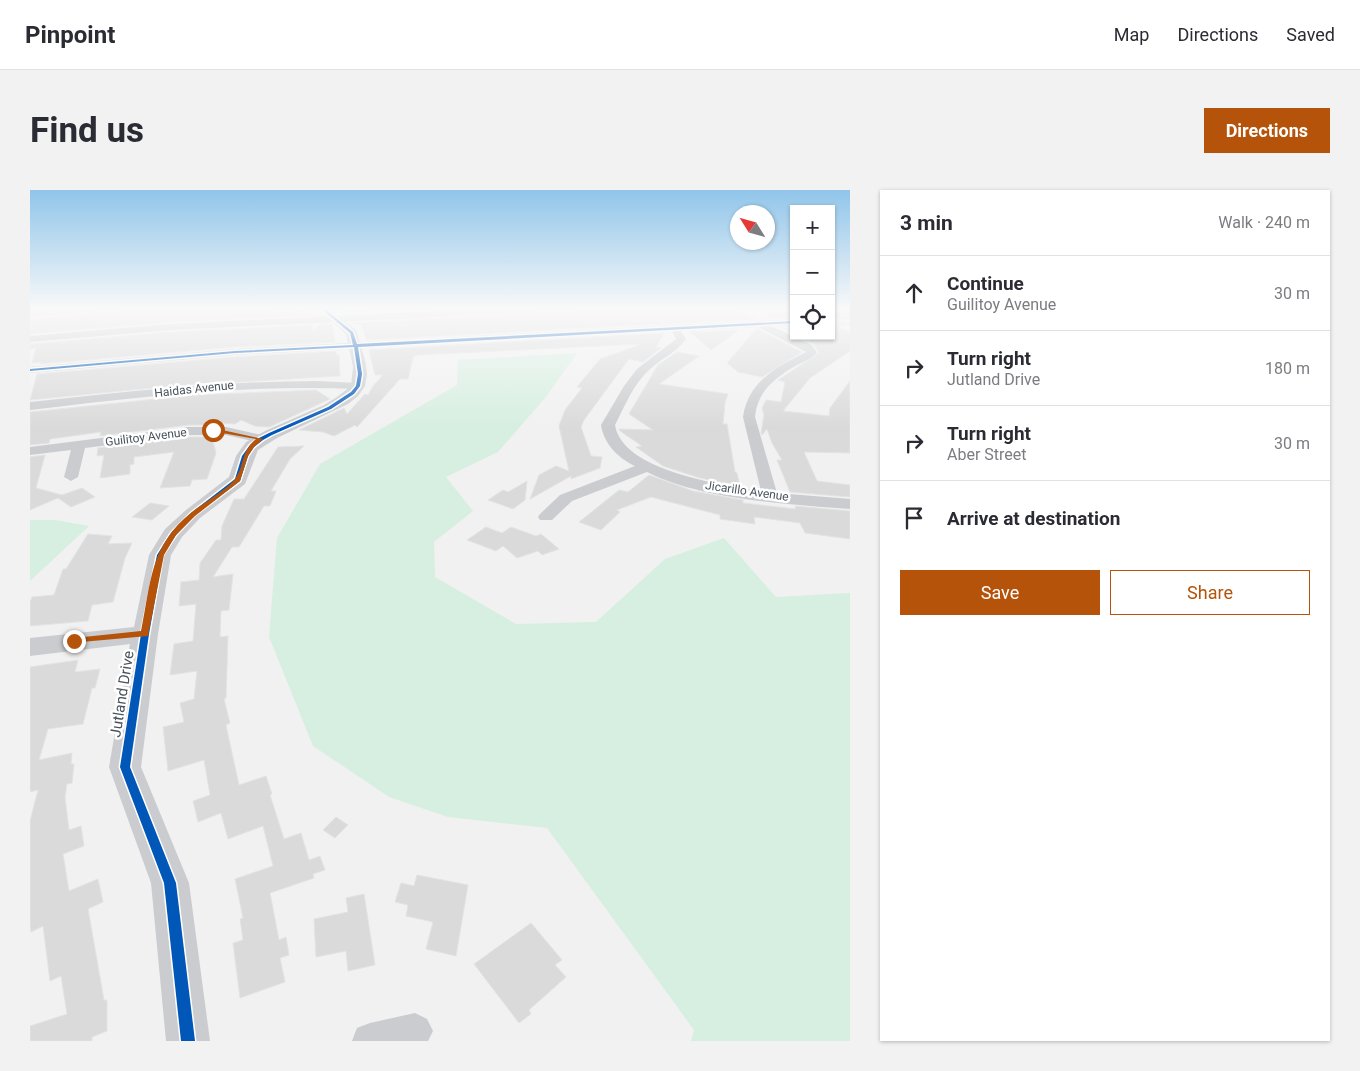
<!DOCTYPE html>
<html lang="en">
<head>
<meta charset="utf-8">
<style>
	body { margin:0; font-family:Roboto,sans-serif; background:#f2f2f3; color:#2b2b33 }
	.controls { position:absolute; right:15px; top:15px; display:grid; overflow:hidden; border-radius:0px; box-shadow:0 1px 4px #0004 }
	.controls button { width:45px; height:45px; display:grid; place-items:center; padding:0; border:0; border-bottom:1px solid #e1e1e2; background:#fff; color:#2b2b33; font:25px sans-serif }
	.compass { position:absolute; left:700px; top:15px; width:45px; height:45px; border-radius:50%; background:#fff; box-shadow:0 1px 4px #0004; rotate:307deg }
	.stop { position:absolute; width:15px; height:15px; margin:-11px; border:4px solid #b45309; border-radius:50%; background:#fff }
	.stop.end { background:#b45309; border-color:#fff; box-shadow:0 1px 5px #0008 }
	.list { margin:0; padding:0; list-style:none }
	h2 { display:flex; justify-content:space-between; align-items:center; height:65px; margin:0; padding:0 20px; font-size:21px }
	h2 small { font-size:16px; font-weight:400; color:#7c7c81 }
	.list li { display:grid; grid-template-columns:32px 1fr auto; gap:15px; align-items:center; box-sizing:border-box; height:75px; padding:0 20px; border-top:1px solid #e1e1e2 }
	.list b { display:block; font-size:19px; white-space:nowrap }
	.list p { margin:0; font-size:16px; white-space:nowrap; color:#7c7c81 }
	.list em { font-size:16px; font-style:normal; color:#7c7c81 }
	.actions { display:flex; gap:10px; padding:15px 20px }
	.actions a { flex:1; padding:11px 0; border:1px solid #b45309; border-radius:0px; text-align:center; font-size:18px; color:#b45309 }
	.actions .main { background:#b45309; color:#fff }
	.icon { flex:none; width:28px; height:28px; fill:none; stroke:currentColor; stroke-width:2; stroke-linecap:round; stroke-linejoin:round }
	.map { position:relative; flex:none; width:820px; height:851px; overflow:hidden; border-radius:0px }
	header { display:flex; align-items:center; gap:30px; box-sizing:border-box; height:70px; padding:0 25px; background:#fff; border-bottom:1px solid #e1e1e2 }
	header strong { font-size:24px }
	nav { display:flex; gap:28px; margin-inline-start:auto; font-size:18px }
	.intro { display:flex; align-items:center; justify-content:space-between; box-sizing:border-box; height:120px; padding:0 30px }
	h1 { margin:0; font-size:35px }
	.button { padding:12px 22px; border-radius:0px; background:#b45309; color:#fff; font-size:18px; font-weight:700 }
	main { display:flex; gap:30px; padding:0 30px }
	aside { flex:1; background:#fff; border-radius:0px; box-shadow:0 1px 4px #0004 }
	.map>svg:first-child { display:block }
</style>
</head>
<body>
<header>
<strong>Pinpoint</strong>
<nav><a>Map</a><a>Directions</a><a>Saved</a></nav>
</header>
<div class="intro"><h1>Find us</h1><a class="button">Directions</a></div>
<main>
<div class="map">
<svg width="820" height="851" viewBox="0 0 820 851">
	<rect width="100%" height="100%" fill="#f1f1f1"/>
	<!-- green -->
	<g fill="#d6efe0">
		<polygon points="547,163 516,207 468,262 416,287 443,321 404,352 405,387 486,434 566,432 635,369 694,348 746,407 820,403 820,851 661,851 664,840 517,638 418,627 359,607 283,556 239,447 247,348 290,274 427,195 428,170"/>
		<polygon points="0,330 25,330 59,336 0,391"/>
	</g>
	<!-- building -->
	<g fill="#dadadb" stroke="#e2e3e4">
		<polygon points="117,119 237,119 237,122 276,121 281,125 141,132 0,144 0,129"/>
		<polygon points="333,119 408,119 308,123 314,120 334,121"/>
		<polygon points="591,119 697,119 706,120 725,129 337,150 331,135 320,133"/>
		<polygon points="764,120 764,127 735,129 741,122"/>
		<polygon points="801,130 820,132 820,135 807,136 820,142 820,161 780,188 753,221 799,226 800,218 820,191 820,263 774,262 787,291 820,295 820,307 760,302 747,270 752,270 742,253 737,239 732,245 731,243 734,225 732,218 736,210 751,212 755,192 748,190 789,163 783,153 768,146 801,146"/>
		<polygon points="292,134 302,134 305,152 205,157 10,174 11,172 2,173 6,158 0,159 0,154 141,142 282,135 282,141"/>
		<polygon points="726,139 728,139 772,162 732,187 708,182 697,173"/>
		<polygon points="709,140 681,160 660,142"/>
		<polygon points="634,143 626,157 631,158 613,172 599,169 554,230 551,237 561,266 572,267 570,278 541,289 541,286 500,309 509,285 526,276 539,281 529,236 535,220 552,198 547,197 570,169 612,154 387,165 383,167 378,189 370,189 327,237 325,235 304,246 293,242 269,240 314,218 317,224 335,204 338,205 343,196 353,185 345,185 339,160"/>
		<polygon points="306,161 306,165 309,165 310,186 143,196 0,210 7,184 205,167"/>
		<polygon points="647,162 669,166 629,194 698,204 695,213 693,234 697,234 705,282 707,283 710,296 670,288 633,276 606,257 612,256 590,241 589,239 623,240 599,224 628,175"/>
		<polygon points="286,200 300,209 239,237 225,236 211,230 205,234 178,232 179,235 158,235 70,246 71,242 20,249 19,253 0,255 0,222 164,205"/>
		<polygon points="158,247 182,247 186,263 177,289 162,290 160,296 130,298 144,262 104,267 104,274 100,275 100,284 70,288 74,265 67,266 68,258"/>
		<polygon points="274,256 260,269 241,301 246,301 240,316 234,316 209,357 202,357 183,387 203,384 199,420 191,421 190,447 198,446 196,508 194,509 200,533 196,535 209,595 236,586 242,604 240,605 254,649 271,643 279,670 290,666 295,680 283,684 284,688 240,703 249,750 256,747 259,765 250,768 255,792 210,808 203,753 213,750 210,729 213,728 205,689 243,676 233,636 198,649 191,623 168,632 163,611 180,605 174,570 138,581 133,537 154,532 150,513 164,509 167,481 140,485 144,454 163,451 166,414 149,416 151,392 169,390 170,373 186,350 191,350 192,336 204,309 214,309 248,257"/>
		<polygon points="15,265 6,298 32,305 52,298 65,307 41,317 28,308 0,320 0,267"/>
		<polygon points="619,285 663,301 713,310 713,313 766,319 765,316 820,321 820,349 775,343 770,333 724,327 725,334 690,329 690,325 621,307 587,320 590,322 571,340 549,332 589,300 598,302"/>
		<polygon points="497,291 495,310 483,319 458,310 473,300 478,302"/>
		<polygon points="120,313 139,316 122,330 102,327"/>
		<polygon points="456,337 472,343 481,337 506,346 511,344 529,359 512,365 508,361 487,368 473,356 466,361 437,350"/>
		<polygon points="58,344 82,346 78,354 102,353 95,368 83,412 62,415 58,431 0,436 0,412 2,407 24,405 33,379 36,379"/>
		<polygon points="48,470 45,482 70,479 65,498 62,498 53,534 18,539 9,570 42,563 41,574 44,574 42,593 37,594 35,607 39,640 51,636 54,656 33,664 39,701 68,689 73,712 58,719 74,810 77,810 77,841 62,847 62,851 0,851 0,836 37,824 31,786 20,791 13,736 1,742 0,732 0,631 8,600 0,602 0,477"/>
		<polygon points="306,627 318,635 305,648 293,640"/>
		<polygon points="387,685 438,695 426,766 396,759 403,732 376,726 378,715 365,712 371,693 384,696"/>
		<polygon points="334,704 345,775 318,781 316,761 286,767 284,729 318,722 316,708"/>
		<polygon points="501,733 532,770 525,775 536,787 499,820 501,824 489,833 444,774"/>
	</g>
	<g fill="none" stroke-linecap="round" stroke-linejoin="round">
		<!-- minor -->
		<g fill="#cacccf" fill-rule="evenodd">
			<polygon points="450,119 511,119 507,122 141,140 0,152 0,146 141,134"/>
			<path d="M764,129v6l-23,1 41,19 5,8c-5,5 -13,9 -20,12 -22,13 -39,25 -42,52l22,76 73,6v10c-61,-5 -148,-9 -203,-37l-75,29 -20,19h-12l-2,-3 2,-3 20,-19 75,-29c-17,-8 -31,-22 -34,-41l23,-39 13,-17 39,-30 -4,-8 -437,24 -205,18v-6l205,-18zM728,137l48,25c-29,15 -58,29 -63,65l18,74c-39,-6 -139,-20 -146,-66 10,-19 18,-41 35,-56 12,-11 26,-16 36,-30l-5,-8z"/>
			<path d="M287,191l41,2 6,3 -6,3c-110,-5 -219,8 -328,21v-8c96,-10 191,-21 287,-21z"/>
			<polygon points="158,237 196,237 236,246 238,249 231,253 196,245 158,245 55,258 48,287 41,291 34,287 41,260 0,265 0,257"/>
			<polygon points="385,823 397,829 403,841 398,851 322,851 327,838 340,833"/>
		</g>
		<!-- tertiary -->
		<g fill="#cacccf" fill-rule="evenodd">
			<polygon points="19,119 67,119 62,122 0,127 0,121"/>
			<polygon points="288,119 300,119 326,140 335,170 337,184 335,196 328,206 318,214 247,248 228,260 215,294 170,328 152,347 141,365 128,444 111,577 159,693 180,851 136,851 121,693 79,577 100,454 0,466 0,448 104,437 119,365 135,339 156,320 199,287 206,266 216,252 235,241 294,215 307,207 321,196 323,177 316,144"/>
		</g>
		<!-- secondary -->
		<polygon fill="#cbcdd0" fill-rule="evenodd" points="801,120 820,122 820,130 801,128"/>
		<!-- cycleway casing -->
		<g stroke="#fff" stroke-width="3">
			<polygon id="cycleway" points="291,119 295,119 323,142 327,154 764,131 764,133 328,157 332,184 330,196 324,204 301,219 242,245 233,250 224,257 218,266 210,291 165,325 146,345 133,365 119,444 100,577 146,693 165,851 151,851 134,693 90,577 111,444 127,365 141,343 161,323 205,289 212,266 220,255 229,248 239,243 298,217 321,202 326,196 328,184 324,157 205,163 0,181 0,179 205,161 323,155 320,143"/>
		</g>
		<!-- cycleway -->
		<use href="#cycleway" fill="#0057b8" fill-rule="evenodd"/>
	</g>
	<!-- sky -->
	<linearGradient id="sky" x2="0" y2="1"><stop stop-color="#90c5ea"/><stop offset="0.5" stop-color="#f9f9f9"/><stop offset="1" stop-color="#f9f9f9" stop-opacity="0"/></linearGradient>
	<rect width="820" height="238" fill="url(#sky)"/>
	<!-- route -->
	<path fill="#b45309" d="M183,238l50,11 -9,8 -6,9 -8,25 -45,35 -19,19 -12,20 -16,81 -78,7 -1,-2 5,-3 67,-7c10,-49 9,-86 51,-119 10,-8 37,-24 43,-33 10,-13 5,-27 21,-40l-45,-8z"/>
	<g text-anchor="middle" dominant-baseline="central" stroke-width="5" stroke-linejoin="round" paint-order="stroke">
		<!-- far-street labels -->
		<g font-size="12" fill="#48535d" stroke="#fff">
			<text transform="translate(164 199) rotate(-6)">Haidas Avenue</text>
			<text transform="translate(116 247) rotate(-7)">Guilitoy Avenue</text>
			<text transform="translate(717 301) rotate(8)">Jicarillo Avenue</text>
		</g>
		<!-- street labels -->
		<g font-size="15" fill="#48535d" stroke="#fff">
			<text transform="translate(92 504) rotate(-81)">Jutland Drive</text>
		</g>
	</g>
</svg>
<div class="controls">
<button>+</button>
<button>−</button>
<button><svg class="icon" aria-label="locate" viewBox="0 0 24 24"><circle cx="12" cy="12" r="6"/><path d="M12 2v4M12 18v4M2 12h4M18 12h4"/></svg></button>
</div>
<svg class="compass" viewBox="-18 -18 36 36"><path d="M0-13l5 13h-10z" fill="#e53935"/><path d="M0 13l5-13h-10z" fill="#7c7c81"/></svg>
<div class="stop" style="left:183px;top:240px"></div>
<div class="stop end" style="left:44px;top:451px"></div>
</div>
<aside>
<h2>3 min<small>Walk · 240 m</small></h2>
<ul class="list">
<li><svg class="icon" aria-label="ahead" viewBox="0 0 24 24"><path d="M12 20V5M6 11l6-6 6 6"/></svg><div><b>Continue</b><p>Guilitoy Avenue</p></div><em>30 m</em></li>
<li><svg class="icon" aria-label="right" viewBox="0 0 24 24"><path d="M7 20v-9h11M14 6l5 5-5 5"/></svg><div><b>Turn right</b><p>Jutland Drive</p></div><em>180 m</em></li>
<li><svg class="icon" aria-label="right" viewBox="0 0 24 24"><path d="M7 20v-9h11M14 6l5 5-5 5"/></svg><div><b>Turn right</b><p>Aber Street</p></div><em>30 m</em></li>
<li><svg class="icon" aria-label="arrive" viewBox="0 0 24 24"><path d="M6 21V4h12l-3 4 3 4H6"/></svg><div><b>Arrive at destination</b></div></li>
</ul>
<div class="actions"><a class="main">Save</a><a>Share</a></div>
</aside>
</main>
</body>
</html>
